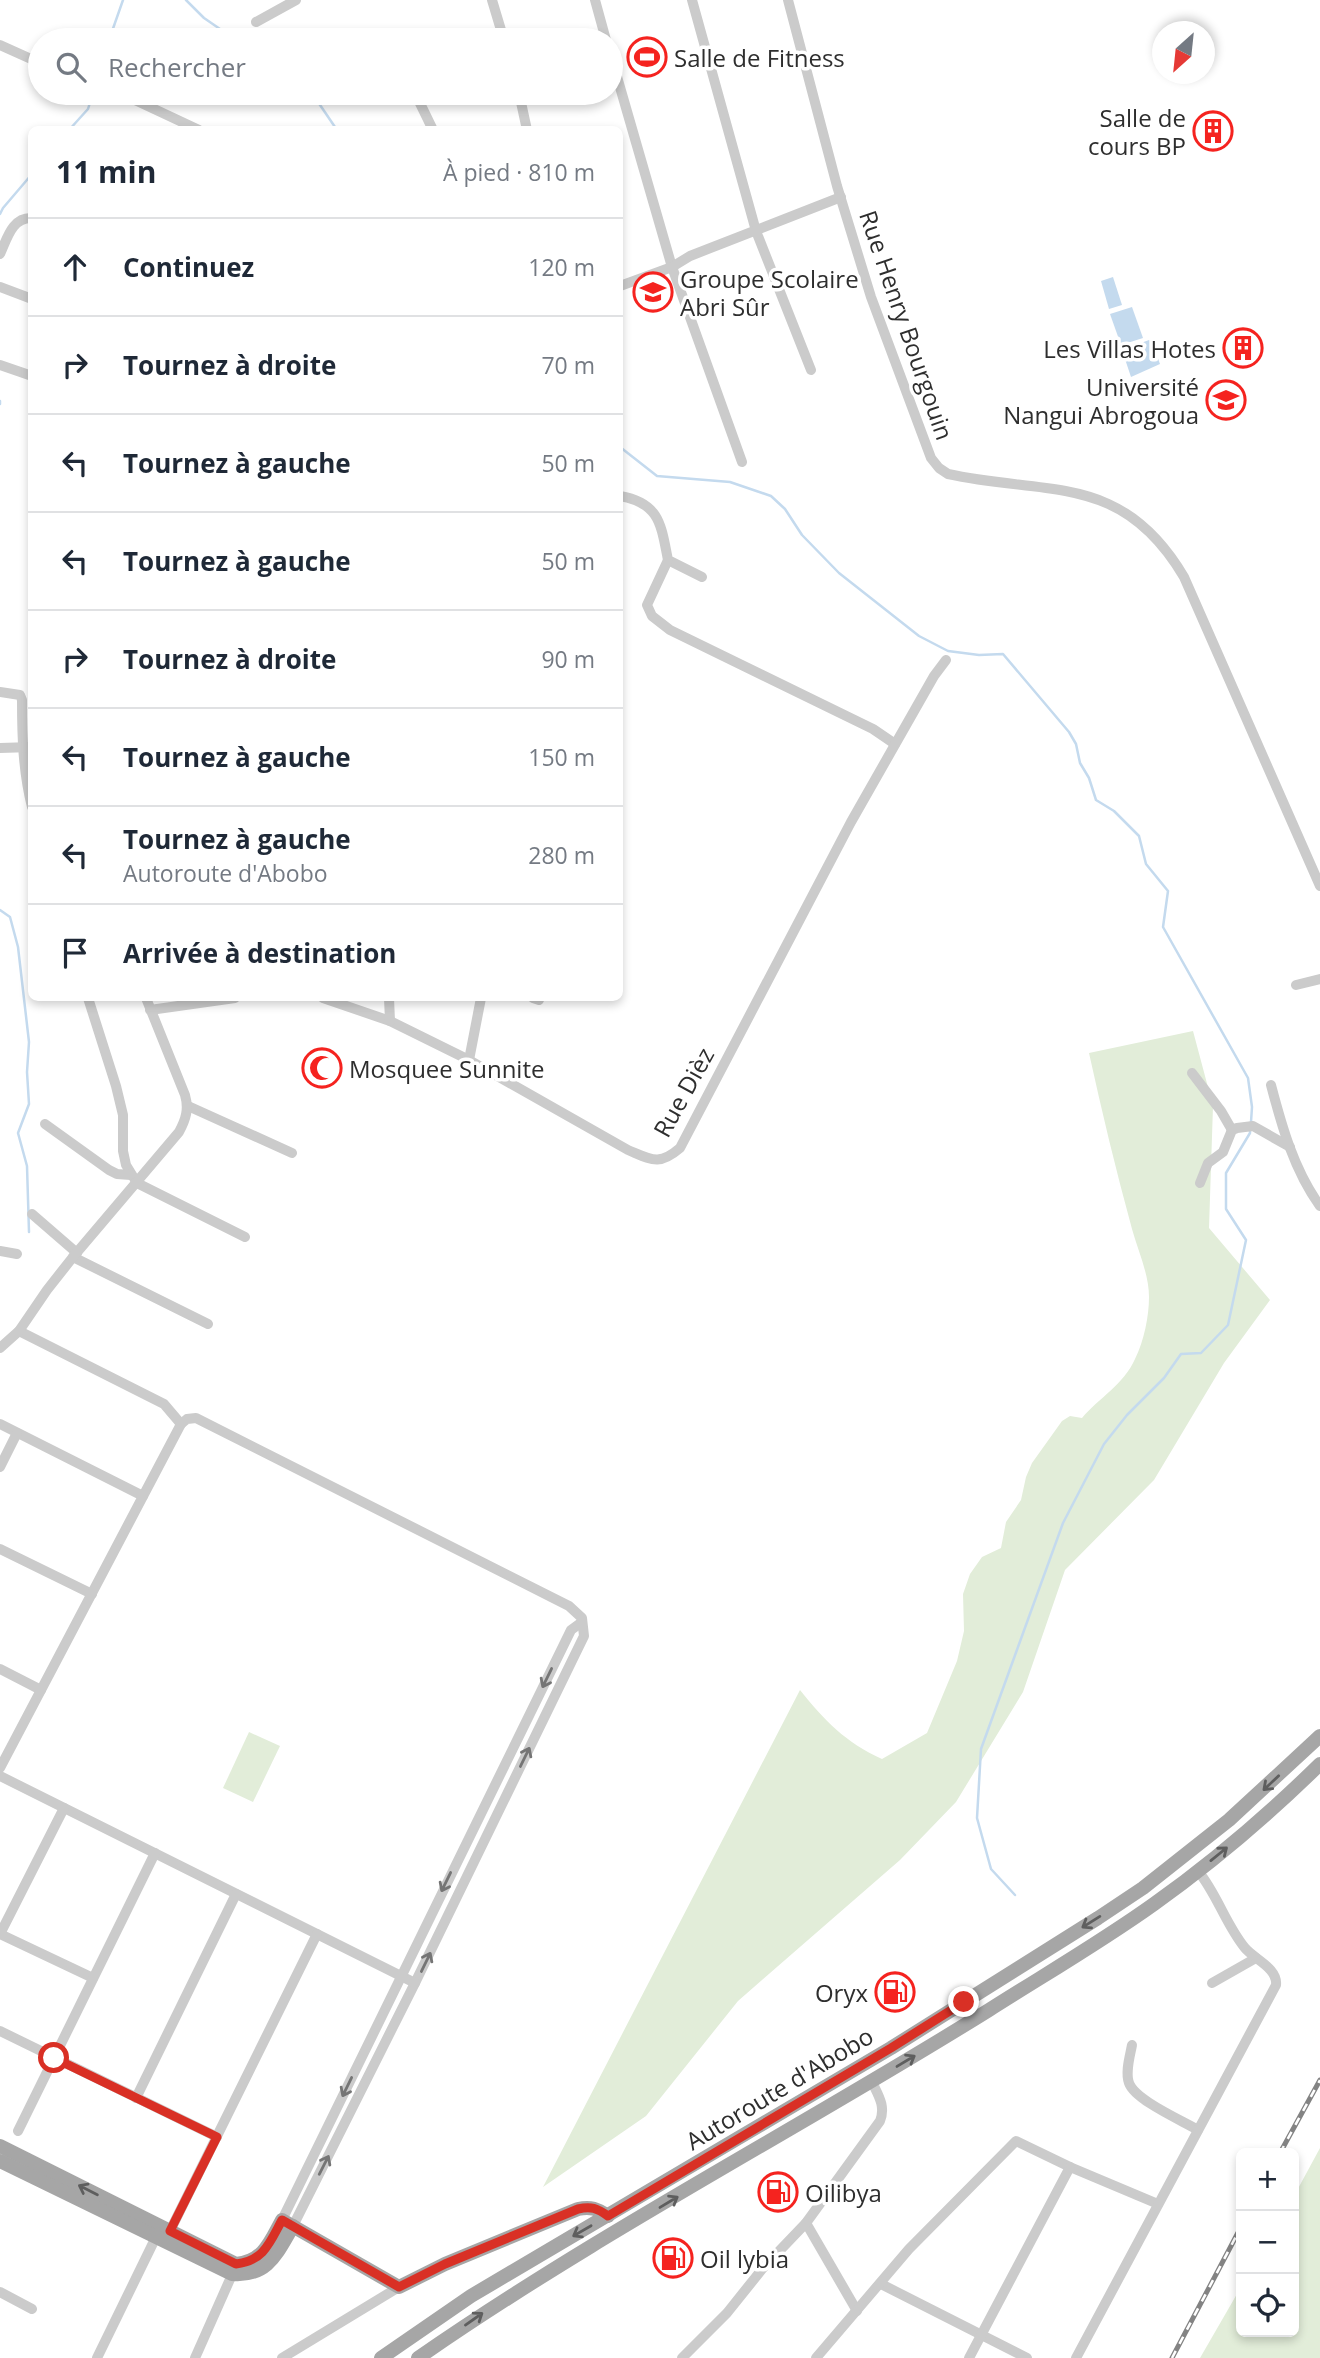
<!DOCTYPE html>
<html lang="fr">
<head>
<meta charset="utf-8">
<style>
	body { margin:0; font-family:"Open Sans",sans-serif; background:#f6f6f7; color:#1f2937 }
	.controls { position:absolute; right:21px; bottom:21px; display:grid; overflow:hidden; border-radius:10px; box-shadow:0 4px 10px #0003 }
	.controls button { width:63px; height:63px; display:grid; place-items:center; padding:0; border:0; border-bottom:2px solid #e0e1e3; background:#fff; color:#1f2937; font:35px sans-serif }
	.compass { position:absolute; left:1152px; top:21px; width:63px; height:63px; border-radius:50%; background:#fff; box-shadow:0 4px 10px #0003; rotate:207deg }
	.stop { position:absolute; width:21px; height:21px; margin:-16px; border:5px solid #d93025; border-radius:50%; background:#fff }
	.stop.end { background:#d93025; border-color:#fff; box-shadow:0 2px 7px #0008 }
	.list { margin:0; padding:0; list-style:none }
	h2 { display:flex; justify-content:space-between; align-items:center; height:91px; margin:0; padding:0 28px; font-size:30px }
	h2 small { font-size:23px; font-weight:400; color:#747a83 }
	.list li { display:grid; grid-template-columns:46px 1fr auto; gap:21px; align-items:center; box-sizing:border-box; height:98px; padding:0 28px; border-top:2px solid #e0e1e3 }
	.list b { display:block; font-size:26px; white-space:nowrap }
	.list p { margin:0; font-size:23px; white-space:nowrap; color:#747a83 }
	.list em { font-size:23px; font-style:normal; color:#747a83 }
	.icon { flex:none; width:38px; height:38px; fill:none; stroke:currentColor; stroke-width:2; stroke-linecap:round; stroke-linejoin:round }
	.map { position:relative; flex:none; width:1320px; height:2358px; overflow:hidden }
	.search { position:absolute; background:#fff; box-shadow:0 4px 10px #0003; left:28px; top:28px; width:595px; height:77px; display:flex; align-items:center; gap:18px; box-sizing:border-box; padding:0 24px; border-radius:38px; color:#747a83; font-size:26px }
	.panel { position:absolute; background:#fff; box-shadow:0 4px 10px #0003; left:28px; top:126px; width:595px; height:875px; border-radius:10px }
	.map>svg:first-child { display:block }
</style>
</head>
<body>
<div class="map">
<svg width="1320" height="2358" viewBox="0 0 1320 2358">
	<rect width="100%" height="100%" fill="#fff"/>
	<!-- green -->
	<g fill="#e2edd9">
		<path d="M1193,1031l20,75 -4,122 61,72 -46,63 -70,117 -89,90 -42,122 -67,110 -56,58 -162,141 -92,115 -103,71 257,-497c25,31 45,52 82,69l45,-26 30,-72 7,-30 -1,-37 7,-20 12,-17 19,-9 5,-26 15,-22 5,-23 6,-14 30,-42 8,-5 12,2c17,-20 42,-34 53,-59 9,-18 14,-43 14,-62 0,-23 -11,-46 -17,-68 -16,-58 -30,-117 -43,-176z"/>
		<polygon points="249,1732 280,1746 253,1802 223,1788"/>
		<polygon points="1320,2148 1320,2358 1200,2358 1241,2287 1241,2332 1294,2332 1294,2196"/>
	</g>
	<!-- water -->
	<g fill="#c4daee">
		<polygon points="1113,277 1122,305 1109,309 1101,281"/>
		<polygon points="1132,307 1143,338 1121,345 1110,314"/>
		<polygon points="1149,340 1152,342 1160,364 1131,377 1122,350"/>
	</g>
	<g fill="none" stroke-linecap="round" stroke-linejoin="round">
		<!-- stream -->
		<g stroke="#c4daee" stroke-width="2.5">
			<polyline points="186,0 204,18 236,40"/>
			<polyline points="109,40 123,0"/>
			<polyline points="306,93 318,102 337,130"/>
			<polyline points="69,130 88,109 93,93"/>
			<polyline points="0,214 3,208 32,174"/>
			<polyline points="0,401 0,404"/>
			<polyline points="620,447 657,476 730,482 771,496 785,509 802,535 839,573 919,636 948,651 979,655 1003,654 1069,732 1076,744 1080,763 1089,778 1096,800 1114,811 1139,836 1146,864 1168,891 1163,927 1248,1078 1252,1107 1251,1122"/>
			<polyline points="0,910 10,917 18,947 29,1042 27,1072 29,1104 18,1133 27,1166 29,1232"/>
			<polyline points="1015,1895 991,1869 977,1818 981,1749 1063,1523 1104,1444 1127,1415 1164,1378 1181,1354 1201,1353 1228,1325 1246,1240 1226,1209 1226,1173 1250,1133 1250,1128"/>
		</g>
		<!-- minor -->
		<g stroke="#cbcbcb" stroke-width="10">
			<polyline points="492,0 504,40"/>
			<polyline points="595,0 606,40"/>
			<polyline points="692,0 756,231 811,370"/>
			<path d="M788,0l49,186 34,111 60,161 8,10 9,6c101,22 174,-2 236,103l136,309"/>
			<polyline points="256,22 296,0"/>
			<polyline points="474,40 502,34"/>
			<polyline points="0,45 40,63"/>
			<polyline points="611,56 672,267 742,462"/>
			<polyline points="120,93 199,130"/>
			<polyline points="415,93 433,130"/>
			<polyline points="519,93 527,130"/>
			<path d="M0,254c7,-15 12,-37 32,-36"/>
			<polyline points="620,286 672,267 690,256 841,197"/>
			<polyline points="0,287 32,299"/>
			<polyline points="0,365 32,376"/>
			<path d="M620,496c40,7 41,29 48,64l34,17"/>
			<polyline points="668,560 647,605 652,616 670,630 873,729 895,744"/>
			<path d="M0,692l20,3 2,5c0,37 1,71 10,107"/>
			<polyline points="0,748 32,747"/>
			<polyline points="1296,985 1320,979"/>
			<polyline points="88,998 116,1086 123,1115 123,1151 126,1165 137,1183 245,1237"/>
			<path d="M323,998l67,23 79,39 159,90c24,10 31,16 52,-2l171,-326 83,-146 12,-16"/>
			<polyline points="389,998 390,1021"/>
			<polyline points="533,998 539,1000"/>
			<polyline points="150,1010 235,998"/>
			<polyline points="469,1060 481,998"/>
			<polyline points="1192,1073 1221,1111 1232,1130"/>
			<path d="M1271,1085c11,42 23,85 49,121"/>
			<polyline points="188,1106 292,1153"/>
			<polyline points="45,1124 109,1170 117,1174 131,1175"/>
			<polyline points="1200,1183 1208,1163 1223,1152 1232,1130 1237,1128 1253,1126 1290,1147"/>
			<polyline points="32,1214 77,1253"/>
			<polyline points="0,1251 17,1254"/>
			<polyline points="73,1257 208,1324"/>
			<polyline points="19,1331 164,1404 181,1424"/>
			<path d="M0,1348l19,-17 28,-41 26,-33 106,-125c7,-13 10,-23 6,-37l-39,-97"/>
			<polyline points="0,1424 143,1496"/>
			<polyline points="0,1467 17,1433"/>
			<polyline points="0,1549 92,1594"/>
			<polyline points="0,1669 41,1690"/>
			<polyline points="0,1768 181,1424 187,1419 196,1418 569,1606 582,1618 584,1636 415,1983 293,2226"/>
			<polyline points="0,1776 415,1983"/>
			<polyline points="64,1808 0,1934 93,1978"/>
			<polyline points="1212,1983 1256,1958"/>
			<polyline points="0,2031 217,2137"/>
			<path d="M1132,2045c-2,11 -7,27 -3,38 6,17 52,37 69,47"/>
			<polyline points="136,2098 236,1894"/>
			<polyline points="18,2131 155,1853"/>
			<polyline points="282,2220 571,1630 582,1622"/>
			<polyline points="806,2223 857,2311"/>
			<polyline points="170,2231 317,1934"/>
			<polyline points="881,2284 1027,2358"/>
			<polyline points="0,2292 32,2309"/>
			<polyline points="97,2358 156,2237"/>
			<polyline points="195,2358 235,2268"/>
			<polyline points="282,2358 399,2287"/>
			<path d="M682,2358l45,-45 36,-45 43,-45 74,-102c6,-15 -2,-26 -8,-39"/>
			<polyline points="816,2358 909,2249 1016,2141 1070,2167 1158,2204"/>
			<polyline points="969,2358 1070,2167"/>
			<path d="M1076,2358l200,-373c2,-17 -22,-26 -31,-37 -19,-23 -28,-54 -47,-77"/>
		</g>
		<!-- major -->
		<g stroke="#a6a6a6" stroke-width="14">
			<path d="M0,2146l236,118c28,-3 34,-22 46,-44l117,67 46,-23 133,-55c13,-3 19,0 30,7"/>
			<path d="M0,2161l232,113c36,3 45,-21 61,-48"/>
			<polyline points="381,2358 471,2296 891,2048 1098,1918 1143,1888 1229,1820 1320,1736"/>
			<path d="M418,2358c183,-127 382,-230 571,-348 55,-35 112,-68 165,-106 59,-42 114,-89 166,-140"/>
		</g>
		<!-- rail casing -->
		<g stroke="#838383" stroke-width="5">
			<g id="rail">
				<polyline points="1280,2153 1320,2080"/>
				<polyline points="1172,2358 1241,2227"/>
			</g>
		</g>
		<!-- rail -->
		<use href="#rail" stroke="#fff" stroke-width="2.5" stroke-dasharray="8" stroke-linecap="butt"/>
	</g>
	<!-- one-way arrows -->
	<defs><path id="oneway-shaft" d="M-6 0H5M1.5-3L5.5 0L1.5 3" fill="none" stroke-width="1.6" stroke-linecap="round" stroke-linejoin="round" transform="scale(1.75)"/></defs>
	<g stroke="#757575">
		<use href="#oneway-shaft" transform="translate(547 1678) rotate(116)"/>
		<use href="#oneway-shaft" transform="translate(525 1757) rotate(-64)"/>
		<use href="#oneway-shaft" transform="translate(446 1882) rotate(116)"/>
		<use href="#oneway-shaft" transform="translate(426 1962) rotate(-64)"/>
		<use href="#oneway-shaft" transform="translate(347 2087) rotate(116)"/>
		<use href="#oneway-shaft" transform="translate(324 2165) rotate(-63)"/>
	</g>
	<g stroke="#5e5e5e">
		<use href="#oneway-shaft" transform="translate(1271 1783) rotate(137)"/>
		<use href="#oneway-shaft" transform="translate(1219 1854) rotate(-39)"/>
		<use href="#oneway-shaft" transform="translate(1091 1922) rotate(148)"/>
		<use href="#oneway-shaft" transform="translate(906 2061) rotate(-31)"/>
		<use href="#oneway-shaft" transform="translate(88 2190) rotate(-153)"/>
		<use href="#oneway-shaft" transform="translate(669 2202) rotate(-31)"/>
		<use href="#oneway-shaft" transform="translate(582 2231) rotate(150)"/>
		<use href="#oneway-shaft" transform="translate(474 2319) rotate(-35)"/>
	</g>
	<g fill="none" stroke-linecap="round" stroke-linejoin="round">
		<!-- route -->
		<path stroke="#d93025" stroke-width="9" d="M54,2058l163,79 -47,94 66,33c28,-3 34,-22 46,-44l117,67 46,-23 133,-55c13,-3 19,-1 30,7l283,-168 73,-46"/>
	</g>
	<!-- icons -->
	<defs>
		<g id="stadium-ring" transform="scale(2.0125)"><circle r="9.5" fill="#fff" stroke="#f5231f" stroke-width="1.5"/><path d="M0-5a6.5 5 0 1 0 0 10a6.5 5 0 1 0 0-10ZM-3.5-1.8h7v3.6h-7Z" fill="#f5231f"/></g>
		<g id="building-ring" transform="scale(2.0125)"><circle r="9.5" fill="#fff" stroke="#f5231f" stroke-width="1.5"/><path d="M-4-6H4V6H1V3H-1V6H-4ZM-2.5-4.3h1.7v1.8h-1.7ZM.8-4.3h1.7v1.8H.8ZM-2.5-1h1.7V.8h-1.7ZM.8-1h1.7V.8H.8Z" fill="#f5231f"/></g>
		<g id="school-ring" transform="scale(2.0125)"><circle r="9.5" fill="#fff" stroke="#f5231f" stroke-width="1.5"/><path d="M0-5L7-2L0 1L-7-2ZM-4 1L0 2.5L4 1V4Q0 6-4 4Z" fill="#f5231f"/></g>
		<g id="university-ring" transform="scale(2.0125)"><circle r="9.5" fill="#fff" stroke="#f5231f" stroke-width="1.5"/><path d="M0-5L7-2L0 1L-7-2ZM-4 1L0 2.5L4 1V4Q0 6-4 4Z" fill="#f5231f"/></g>
		<g id="mosque-ring" transform="scale(2.0125)"><circle r="9.5" fill="#fff" stroke="#f5231f" stroke-width="1.5"/><path d="M3.5-4.9A6 6 0 1 0 3.5 4.9A5 5 0 1 1 3.5-4.9Z" fill="#f5231f"/></g>
		<g id="fuel-ring" transform="scale(2.0125)"><circle r="9.5" fill="#fff" stroke="#f5231f" stroke-width="1.5"/><path d="M-5.5-6h7V0h2V4h1.3V-2.5L3-4.5l.8-.8L6-3V5H2.5V1h-1V6h-7ZM-4.2-4.7v3.2H.2V-4.7Z" fill="#f5231f"/></g>
	</defs>
	<g fill-rule="evenodd">
		<use href="#stadium-ring" x="647" y="57"/>
		<use href="#building-ring" x="1213" y="131"/>
		<use href="#school-ring" x="653" y="292"/>
		<use href="#building-ring" x="1243" y="348"/>
		<use href="#university-ring" x="1226" y="400"/>
		<use href="#mosque-ring" x="322" y="1068"/>
		<use href="#fuel-ring" x="895" y="1992"/>
		<use href="#fuel-ring" x="778" y="2192"/>
		<use href="#fuel-ring" x="673" y="2258"/>
	</g>
	<g text-anchor="middle" dominant-baseline="central" stroke-width="7" stroke-linejoin="round" paint-order="stroke">
		<!-- poi labels -->
		<g font-size="24" fill="#2e2e2e" stroke="#fff" text-anchor="start">
			<text x="674" y="57">Salle de Fitness</text>
			<text x="1186" y="117" text-anchor="end">Salle de<tspan x="1186" dy="28">cours BP</tspan></text>
			<text x="680" y="278">Groupe Scolaire<tspan x="680" dy="28">Abri Sûr</tspan></text>
			<text x="1216" y="348" text-anchor="end">Les Villas Hotes</text>
			<text x="1199" y="386" text-anchor="end">Université<tspan x="1199" dy="28">Nangui Abrogoua</tspan></text>
			<text x="349" y="1068">Mosquee Sunnite</text>
			<text x="868" y="1992" text-anchor="end">Oryx</text>
			<text x="805" y="2192">Oilibya</text>
			<text x="700" y="2258">Oil lybia</text>
		</g>
		<!-- street labels -->
		<g font-size="24" fill="#2e2e2e" stroke="#fff">
			<text transform="translate(907 325) rotate(71)">Rue Henry Bourgouin</text>
			<text transform="translate(683 1092) rotate(-61)">Rue Dièz</text>
			<text transform="translate(779 2088) rotate(-31)">Autoroute d'Abobo</text>
		</g>
	</g>
</svg>
<div class="controls">
<button>+</button>
<button>−</button>
<button><svg class="icon" aria-label="locate" viewBox="0 0 24 24"><circle cx="12" cy="12" r="6"/><path d="M12 2v4M12 18v4M2 12h4M18 12h4"/></svg></button>
</div>
<svg class="compass" viewBox="-18 -18 36 36"><path d="M0-13l5 13h-10z" fill="#e53935"/><path d="M0 13l5-13h-10z" fill="#747a83"/></svg>
<div class="stop" style="left:54px;top:2058px"></div>
<div class="stop end" style="left:964px;top:2002px"></div>
<div class="search"><svg class="icon" aria-label="search" viewBox="0 0 24 24"><circle cx="10" cy="10" r="6"/><path d="M15 15l6 6"/></svg>Rechercher</div>
<section class="panel">
<h2>11 min<small>À pied · 810 m</small></h2>
<ul class="list">
<li><svg class="icon" aria-label="ahead" viewBox="0 0 24 24"><path d="M12 20V5M6 11l6-6 6 6"/></svg><div><b>Continuez</b></div><em>120 m</em></li>
<li><svg class="icon" aria-label="right" viewBox="0 0 24 24"><path d="M7 20v-9h11M14 6l5 5-5 5"/></svg><div><b>Tournez à droite</b></div><em>70 m</em></li>
<li><svg class="icon" aria-label="left" viewBox="0 0 24 24"><path d="M17 20v-9H6M10 6l-5 5 5 5"/></svg><div><b>Tournez à gauche</b></div><em>50 m</em></li>
<li><svg class="icon" aria-label="left" viewBox="0 0 24 24"><path d="M17 20v-9H6M10 6l-5 5 5 5"/></svg><div><b>Tournez à gauche</b></div><em>50 m</em></li>
<li><svg class="icon" aria-label="right" viewBox="0 0 24 24"><path d="M7 20v-9h11M14 6l5 5-5 5"/></svg><div><b>Tournez à droite</b></div><em>90 m</em></li>
<li><svg class="icon" aria-label="left" viewBox="0 0 24 24"><path d="M17 20v-9H6M10 6l-5 5 5 5"/></svg><div><b>Tournez à gauche</b></div><em>150 m</em></li>
<li><svg class="icon" aria-label="left" viewBox="0 0 24 24"><path d="M17 20v-9H6M10 6l-5 5 5 5"/></svg><div><b>Tournez à gauche</b><p>Autoroute d'Abobo</p></div><em>280 m</em></li>
<li><svg class="icon" aria-label="arrive" viewBox="0 0 24 24"><path d="M6 21V4h12l-3 4 3 4H6"/></svg><div><b>Arrivée à destination</b></div></li>
</ul>
</section>
</div>
</body>
</html>
